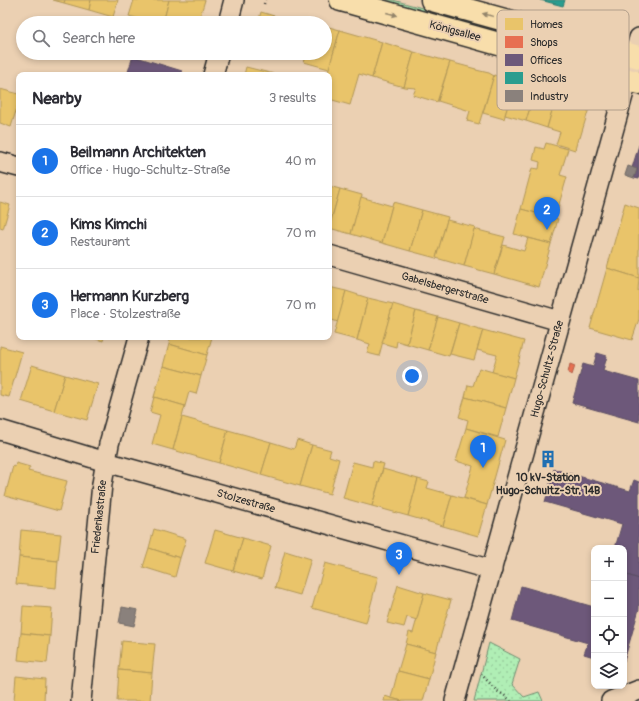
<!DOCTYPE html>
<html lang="en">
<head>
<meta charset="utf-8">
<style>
	body { margin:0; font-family:Pangolin,sans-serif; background:#f7f7f7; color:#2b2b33 }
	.controls { position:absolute; right:12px; bottom:12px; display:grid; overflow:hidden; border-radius:8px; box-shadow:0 2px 6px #0003 }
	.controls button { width:36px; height:36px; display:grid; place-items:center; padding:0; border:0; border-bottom:1px solid #e1e1e2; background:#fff; color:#2b2b33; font:20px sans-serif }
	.you { position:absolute; left:412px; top:376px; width:14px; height:14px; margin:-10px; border:3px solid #fff; border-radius:50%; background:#1a73e8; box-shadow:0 0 0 6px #1a73e833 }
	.badge { display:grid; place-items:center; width:26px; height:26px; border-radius:50%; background:#1a73e8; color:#fff; font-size:13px; font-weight:700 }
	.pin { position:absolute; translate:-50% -33px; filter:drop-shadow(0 1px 2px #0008) }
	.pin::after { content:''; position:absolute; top:21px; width:14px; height:12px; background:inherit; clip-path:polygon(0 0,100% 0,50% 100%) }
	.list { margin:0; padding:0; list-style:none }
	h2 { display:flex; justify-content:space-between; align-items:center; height:52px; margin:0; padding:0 16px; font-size:17px }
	h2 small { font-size:13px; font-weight:400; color:#7c7c81 }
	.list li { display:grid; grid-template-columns:26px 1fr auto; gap:12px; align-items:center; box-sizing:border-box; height:72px; padding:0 16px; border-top:1px solid #e1e1e2 }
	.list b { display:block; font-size:15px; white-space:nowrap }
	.list p { margin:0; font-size:13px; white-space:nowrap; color:#7c7c81 }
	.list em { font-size:13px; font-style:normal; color:#7c7c81 }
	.icon { flex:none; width:22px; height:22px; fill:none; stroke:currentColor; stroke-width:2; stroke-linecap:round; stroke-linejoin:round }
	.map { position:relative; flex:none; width:639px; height:701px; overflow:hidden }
	.search { position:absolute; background:#fff; box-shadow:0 2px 6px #0003; left:16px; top:16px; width:316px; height:44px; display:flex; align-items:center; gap:10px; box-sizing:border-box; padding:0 14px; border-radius:22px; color:#7c7c81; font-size:15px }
	.panel { position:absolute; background:#fff; box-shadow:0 2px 6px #0003; left:16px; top:72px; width:316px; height:268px; border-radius:8px }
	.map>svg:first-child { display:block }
</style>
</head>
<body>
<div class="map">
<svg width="639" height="701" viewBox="0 0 639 701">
	<defs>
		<pattern id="grass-dots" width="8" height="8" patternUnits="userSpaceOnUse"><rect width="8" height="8" fill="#b0eeb5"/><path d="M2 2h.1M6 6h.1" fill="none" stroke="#98cc9c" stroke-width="1.8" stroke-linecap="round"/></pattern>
	</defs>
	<rect width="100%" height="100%" fill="#ebd0b2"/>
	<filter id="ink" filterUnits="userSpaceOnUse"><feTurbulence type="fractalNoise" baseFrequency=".025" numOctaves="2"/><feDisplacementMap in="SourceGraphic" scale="8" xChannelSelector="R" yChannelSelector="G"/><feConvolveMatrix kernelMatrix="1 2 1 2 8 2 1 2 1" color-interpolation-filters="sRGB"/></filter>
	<g filter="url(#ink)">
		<!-- grass -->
		<g fill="url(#grass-dots)" stroke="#6e8c70">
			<polygon points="378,0 393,0 604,58 603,62"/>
			<polygon points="489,643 520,659 512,684 524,697 539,692 543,701 474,701"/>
		</g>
		<!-- homes -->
		<g fill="#e9c46a" stroke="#b09657">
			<polygon points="53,0 65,0 64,3"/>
			<polygon points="65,0 91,0 89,10 64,3"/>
			<polygon points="91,0 118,0 113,17 89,10"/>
			<polygon points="134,0 169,0 163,23 154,23 129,16"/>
			<polygon points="169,0 205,0 198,23 163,23"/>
			<polygon points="261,12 291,21 299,23 258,23"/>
			<polygon points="325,26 340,30 329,69 304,62 307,53 325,53"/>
			<polygon points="340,30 382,42 372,78 359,74 350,105 329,99 329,75 327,75"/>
			<polygon points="382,42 414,52 404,87 372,78"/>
			<polygon points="414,52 450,62 437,102 413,95 416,88 404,87"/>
			<polygon points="290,53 307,53 306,57"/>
			<polygon points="450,62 476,69 476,70 489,73 494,76 479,124 467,121 470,111 438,101"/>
			<polygon points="246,67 274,74 273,75 244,75"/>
			<polygon points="494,75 515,81 504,119 483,113"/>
			<polygon points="515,82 536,88 526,121 505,115"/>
			<polygon points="536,88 557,94 547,128 526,121"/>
			<polygon points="0,89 19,94 19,101 11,127 0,123"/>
			<polygon points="557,94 590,105 580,138 578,138 575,150 556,144 560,132 547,128"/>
			<polygon points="546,143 568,149 560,175 567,177 555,218 521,209 532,168 539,169 540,162 533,160 536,147 544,149"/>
			<polygon points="329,186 340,189 329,228"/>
			<polygon points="340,189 362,195 351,234 329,228"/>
			<polygon points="361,197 392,206 382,243 351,234"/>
			<polygon points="0,202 10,205 3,229 0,228"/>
			<polygon points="393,202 422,210 410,251 382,243"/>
			<polygon points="625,203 639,208 639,278 607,268"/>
			<polygon points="521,209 558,219 551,244 514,234"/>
			<polygon points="422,210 448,217 436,258 410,251"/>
			<polygon points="447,220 475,227 464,266 436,258"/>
			<polygon points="474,229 505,237 494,274 464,266"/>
			<polygon points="528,238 551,244 539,287 494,274 503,245 524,251"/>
			<polygon points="607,268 639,278 638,291 639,291 639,319 632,340 590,328"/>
			<polygon points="329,287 346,291 338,322 329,319"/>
			<polygon points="346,291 368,298 357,340 334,334"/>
			<polygon points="368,298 393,304 379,356 367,353 370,344 357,340"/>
			<polygon points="393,304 416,311 407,344 397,341 396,347 382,343"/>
			<polygon points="416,311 438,317 428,350 407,344"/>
			<polygon points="438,317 459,323 449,356 428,350"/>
			<polygon points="459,323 483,330 474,360 450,354"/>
			<polygon points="483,330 524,341 514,378 492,372 497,355 477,350"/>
			<polygon points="90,337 104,337 103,341"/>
			<polygon points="171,337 212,337 207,355 169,344"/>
			<polygon points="169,344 207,355 201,376 163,366"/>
			<polygon points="0,346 22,352 9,397 0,395"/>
			<polygon points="32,365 65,375 54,411 21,401"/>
			<polygon points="163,366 201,376 196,394 189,392 185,406 154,397"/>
			<polygon points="479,368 514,378 506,408 465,397 468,385 473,386"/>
			<polygon points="65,375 98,384 87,420 54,411"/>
			<polygon points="154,397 185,406 173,450 152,444 160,415 150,412"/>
			<polygon points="465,397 506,408 498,437 466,428 468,420 459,417"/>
			<polygon points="182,417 228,430 219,463 173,450"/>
			<polygon points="466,428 505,440 487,505 464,498 473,466 456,461"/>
			<polygon points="228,430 271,442 261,475 219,463"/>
			<polygon points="297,440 312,445 300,486 261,475 271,442 294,449"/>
			<polygon points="312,445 331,450 329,456 339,459 330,494 300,486"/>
			<polygon points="373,461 384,464 372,506 343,498 353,462 372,467"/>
			<polygon points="16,463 30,467 28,471 67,481 59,511 5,496 13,466 15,467"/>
			<polygon points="383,469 418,479 408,516 372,506"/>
			<polygon points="418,479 429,482 427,488 452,495 443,526 408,516"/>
			<polygon points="452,495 487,505 478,536 443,526"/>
			<polygon points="154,529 186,539 180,558 149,548"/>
			<polygon points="21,530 61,534 58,561 19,557"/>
			<polygon points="215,530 243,538 233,571 205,563"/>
			<polygon points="243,538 271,546 262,579 233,571"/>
			<polygon points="149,548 180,558 175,577 143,567"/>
			<polygon points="285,551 311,559 300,595 275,588"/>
			<polygon points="19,557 58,561 56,588 16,584"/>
			<polygon points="325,563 378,577 366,623 312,608"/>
			<polygon points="398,585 424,593 417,620 407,617 404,627 387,623"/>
			<polygon points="424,593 451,600 436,652 406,644 409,632 413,633"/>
			<polygon points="23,606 52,608 50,636 21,633"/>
			<polygon points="21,633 50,636 47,663 18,660"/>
			<polygon points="122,641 155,644 152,673 119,670"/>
			<polygon points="406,644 436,652 429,679 398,671"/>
			<polygon points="119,670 152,673 150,701 117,701"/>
			<polygon points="398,671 429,679 423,701 402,701 391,698"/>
			<polygon points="16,676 45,679 44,701 14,701"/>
			<polygon points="385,696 391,698 402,701 384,701"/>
		</g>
		<!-- shops -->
		<g fill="#e76f51" stroke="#af5b46">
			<polygon points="570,364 575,366 572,375 568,373"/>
			<polygon points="545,455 552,457 550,464 543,462"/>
		</g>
		<!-- offices -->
		<g fill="#6d597a" stroke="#594b62">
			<polygon points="133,56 182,71 181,75 127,75"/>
			<polygon points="639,145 639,179 634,178 637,169 632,168"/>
			<polygon points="597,353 607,356 603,371 639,381 639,422 572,403 583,364 593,367"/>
			<polygon points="554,469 630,491 634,480 639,482 639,579 624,574 624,548 615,548 622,524 545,502"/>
			<polygon points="624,574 639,579 639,609 624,661"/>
			<polygon points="521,586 594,607 594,657 584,654 588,643 512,621"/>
		</g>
		<!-- schools -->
		<polygon fill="#2a9d8f" stroke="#2a7b71" points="540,0 565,0 563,6"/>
		<!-- industry -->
		<g fill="#8a817c" stroke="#6e6764">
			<polygon points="628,166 637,169 634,178 625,175"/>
			<polygon points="122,607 138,610 134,626 119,623"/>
		</g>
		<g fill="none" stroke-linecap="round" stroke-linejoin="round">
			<!-- minor casing -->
			<g stroke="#2b2b2b" stroke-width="22">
				<g id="minor">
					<polyline points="228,23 234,0"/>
					<polyline points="213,75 219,53"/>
					<polyline points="0,162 19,167"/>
					<polyline points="329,255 560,321"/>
					<polyline points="0,430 106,462 492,570"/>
					<polyline points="81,701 102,484 109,444 139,337"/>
					<polyline points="455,701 639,38"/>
					<polyline points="611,701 639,690"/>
				</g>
			</g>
			<!-- major casing -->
			<g stroke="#2b2b2b" stroke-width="25">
				<g id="major">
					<polyline points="341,0 639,83"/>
					<polyline points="432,0 639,57"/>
				</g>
			</g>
			<!-- path -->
			<g stroke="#2b2b2b" stroke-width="2.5" stroke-dasharray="1 3" stroke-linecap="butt">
				<polyline points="264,4 265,0"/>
				<polyline points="481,674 497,691 504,695 511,701"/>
			</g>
			<!-- minor -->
			<use href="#minor" stroke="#ebd0b2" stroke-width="19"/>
			<!-- major -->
			<use href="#major" stroke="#f8deab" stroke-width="22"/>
		</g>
		<!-- one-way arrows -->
		<defs><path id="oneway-solid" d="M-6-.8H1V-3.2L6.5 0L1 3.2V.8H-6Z"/></defs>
		<g fill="#92846b">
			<use href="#oneway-solid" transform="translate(392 14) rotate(15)"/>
			<use href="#oneway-solid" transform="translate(488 15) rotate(-165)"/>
		</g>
	</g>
	<!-- icons -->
	<defs>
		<g id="building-bare" transform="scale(1.38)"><path d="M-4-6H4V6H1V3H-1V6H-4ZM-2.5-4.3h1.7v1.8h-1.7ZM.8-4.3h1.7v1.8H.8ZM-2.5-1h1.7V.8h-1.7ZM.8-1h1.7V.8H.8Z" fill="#1f6fb2" stroke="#ebd0b2" stroke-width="2.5" paint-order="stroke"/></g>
	</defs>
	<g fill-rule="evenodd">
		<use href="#building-bare" x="548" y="459"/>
	</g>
	<g text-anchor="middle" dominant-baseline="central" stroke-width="4" stroke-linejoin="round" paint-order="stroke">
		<!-- street labels -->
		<g font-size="11" fill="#2b2b2b" stroke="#ebd0b2">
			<text transform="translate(455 31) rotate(15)">Königsallee</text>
			<text transform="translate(445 288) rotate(16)">Gabelsbergerstraße</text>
			<text transform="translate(547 369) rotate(-75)">Hugo-Schultz-Straße</text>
			<text transform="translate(246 501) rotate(16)">Stolzestraße</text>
			<text transform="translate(99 517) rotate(-84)">Friederikastraße</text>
		</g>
		<!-- poi labels -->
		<g font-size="11" font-weight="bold" fill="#2b2b2b" stroke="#ebd0b2">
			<text x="548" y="477">10 kV-Station<tspan x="548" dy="13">Hugo-Schultz-Str. 14B</tspan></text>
		</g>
	</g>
	<!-- legend -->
	<rect x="497" y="10" width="132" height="100" rx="6" fill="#ebd0b2" stroke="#b19e8a" stroke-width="1"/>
	<rect x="505" y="18" width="18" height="12" fill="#e9c46a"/>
	<rect x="505" y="36" width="18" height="12" fill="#e76f51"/>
	<rect x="505" y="54" width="18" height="12" fill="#6d597a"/>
	<rect x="505" y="72" width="18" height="12" fill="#2a9d8f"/>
	<rect x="505" y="90" width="18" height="12" fill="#8a817c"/>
	<g font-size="11" fill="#2b2b2b">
		<text x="530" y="28">Homes</text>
		<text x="530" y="46">Shops</text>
		<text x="530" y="64">Offices</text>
		<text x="530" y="82">Schools</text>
		<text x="530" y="100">Industry</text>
	</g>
</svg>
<div class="controls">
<button>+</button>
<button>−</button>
<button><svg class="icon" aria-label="locate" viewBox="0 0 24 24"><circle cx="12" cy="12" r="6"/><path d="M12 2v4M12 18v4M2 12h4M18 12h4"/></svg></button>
<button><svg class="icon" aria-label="layers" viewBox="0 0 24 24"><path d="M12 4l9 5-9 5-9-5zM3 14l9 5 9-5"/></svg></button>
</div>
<div class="you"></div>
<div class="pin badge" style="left:483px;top:468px">1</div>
<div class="pin badge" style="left:547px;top:230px">2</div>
<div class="pin badge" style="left:399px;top:575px">3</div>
<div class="search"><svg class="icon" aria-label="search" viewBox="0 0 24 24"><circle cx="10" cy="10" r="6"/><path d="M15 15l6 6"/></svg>Search here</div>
<section class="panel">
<h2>Nearby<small>3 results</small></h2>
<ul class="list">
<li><span class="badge">1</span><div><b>Beilmann Architekten</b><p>Office · Hugo-Schultz-Straße</p></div><em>40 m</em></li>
<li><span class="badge">2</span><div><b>Kims Kimchi</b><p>Restaurant</p></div><em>70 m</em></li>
<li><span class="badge">3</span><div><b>Hermann Kurzberg</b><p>Place · Stolzestraße</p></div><em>70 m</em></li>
</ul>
</section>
</div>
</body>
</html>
